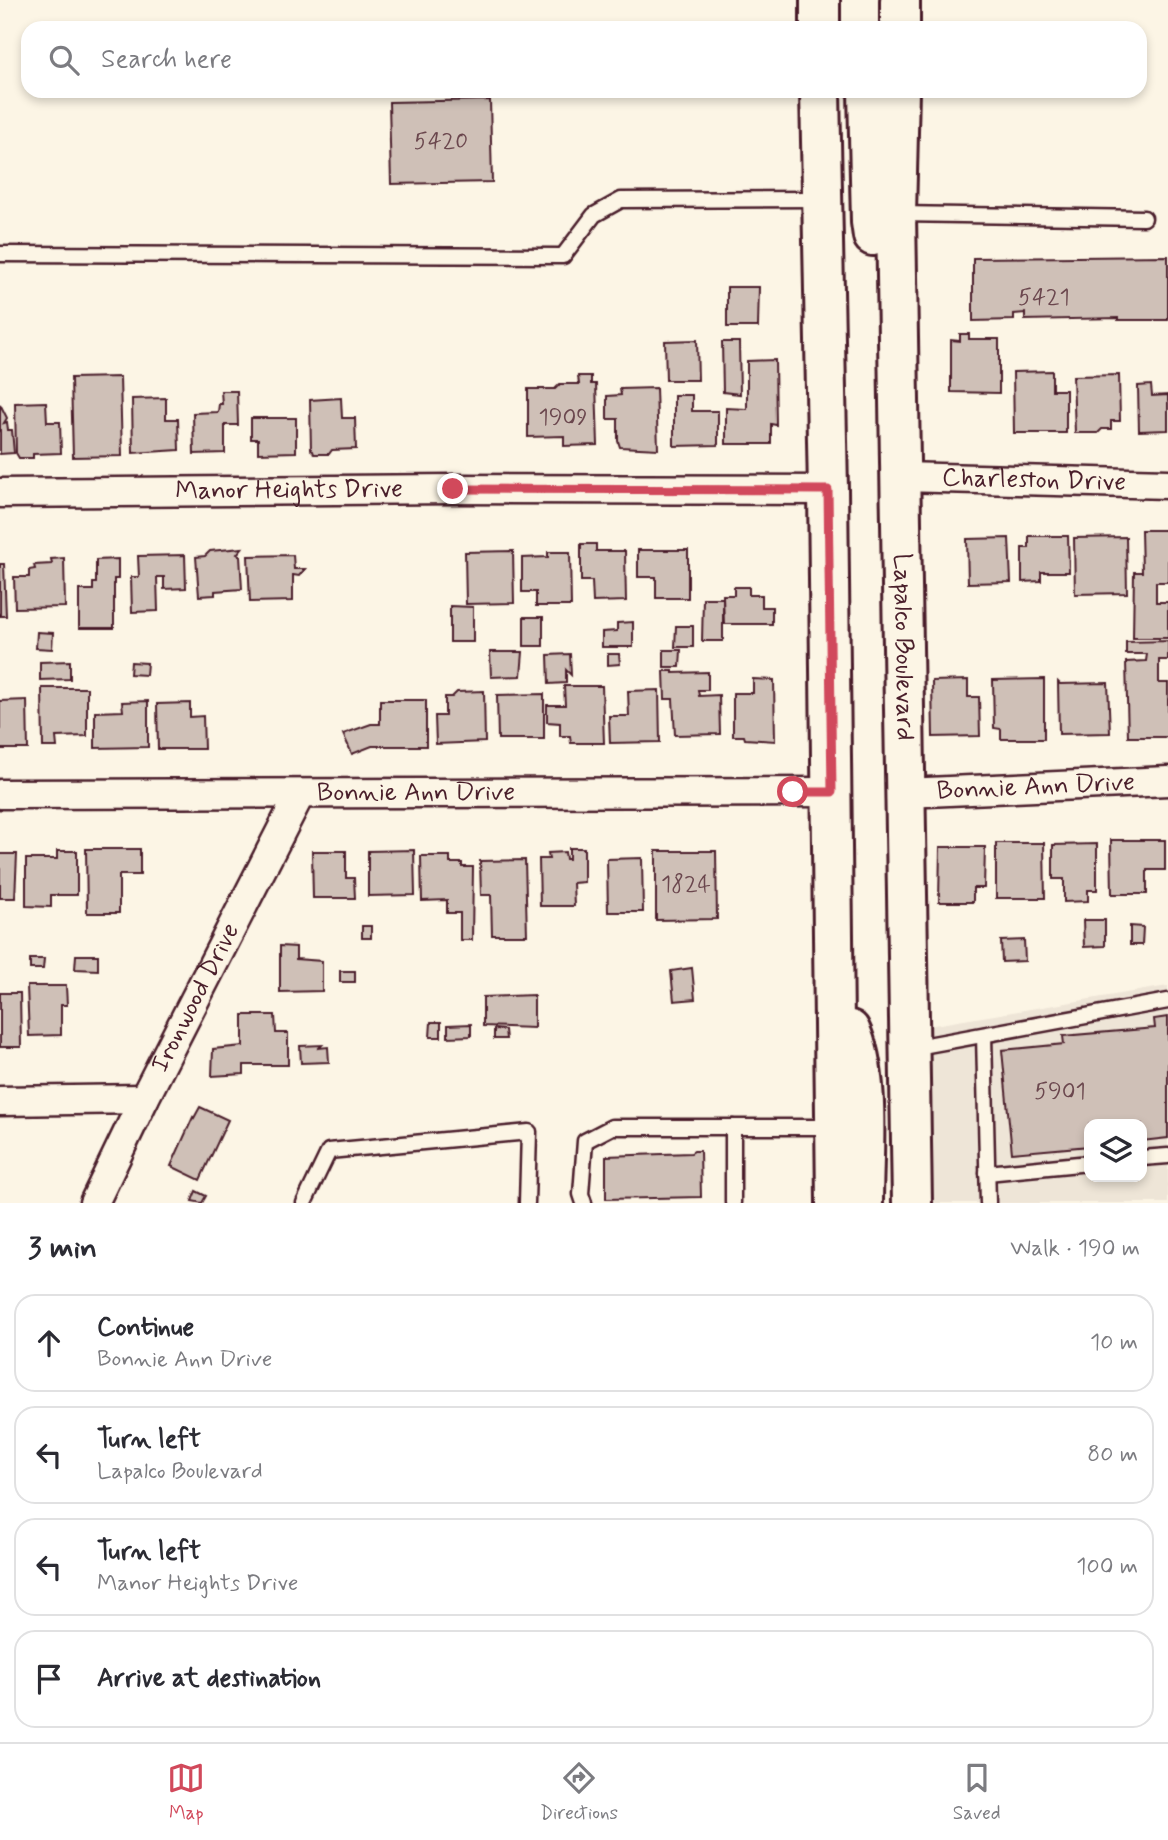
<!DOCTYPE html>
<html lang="en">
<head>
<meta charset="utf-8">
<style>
	body { margin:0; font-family:Mynerve,sans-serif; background:#f7f7f7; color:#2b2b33 }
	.controls { position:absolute; right:21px; bottom:21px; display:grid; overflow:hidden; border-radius:14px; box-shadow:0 4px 10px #0003 }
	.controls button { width:63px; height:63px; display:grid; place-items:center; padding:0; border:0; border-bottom:2px solid #e1e1e2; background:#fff; color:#2b2b33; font:35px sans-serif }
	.stop { position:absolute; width:21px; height:21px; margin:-16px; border:5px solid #d1495b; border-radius:50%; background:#fff }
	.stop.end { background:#d1495b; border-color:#fff; box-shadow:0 2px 7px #0008 }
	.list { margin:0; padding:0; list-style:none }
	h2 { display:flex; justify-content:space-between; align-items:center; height:91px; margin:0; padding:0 28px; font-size:30px }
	h2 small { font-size:23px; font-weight:400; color:#7c7c81 }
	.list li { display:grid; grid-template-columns:46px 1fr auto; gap:21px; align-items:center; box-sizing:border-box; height:98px; margin:0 14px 14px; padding:0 14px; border:2px solid #e1e1e2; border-radius:21px }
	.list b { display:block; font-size:26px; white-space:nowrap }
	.list p { margin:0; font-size:23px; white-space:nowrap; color:#7c7c81 }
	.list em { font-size:23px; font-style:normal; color:#7c7c81 }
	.icon { flex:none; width:38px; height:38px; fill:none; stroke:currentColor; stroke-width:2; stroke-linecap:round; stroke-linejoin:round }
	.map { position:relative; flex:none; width:1168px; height:1203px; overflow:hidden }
	.search { position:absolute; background:#fff; box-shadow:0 4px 10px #0003; left:21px; right:21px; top:21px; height:77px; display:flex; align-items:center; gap:18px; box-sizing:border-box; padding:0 24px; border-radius:21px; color:#7c7c81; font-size:26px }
	.sheet { height:539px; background:#fff }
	nav { display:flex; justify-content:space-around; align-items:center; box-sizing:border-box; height:98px; border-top:2px solid #e1e1e2; background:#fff; font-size:19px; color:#7c7c81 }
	nav a { display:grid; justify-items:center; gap:4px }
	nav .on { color:#d1495b }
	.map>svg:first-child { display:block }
</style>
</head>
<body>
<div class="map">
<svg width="1168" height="1203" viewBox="0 0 1168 1203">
	<rect width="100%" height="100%" fill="#fcf5e5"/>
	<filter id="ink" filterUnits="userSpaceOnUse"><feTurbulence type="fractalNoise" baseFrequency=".0143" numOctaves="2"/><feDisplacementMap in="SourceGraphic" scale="14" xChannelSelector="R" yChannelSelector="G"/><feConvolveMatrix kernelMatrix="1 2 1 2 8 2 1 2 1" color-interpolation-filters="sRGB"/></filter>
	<g filter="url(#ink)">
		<!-- built -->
		<path fill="#eee5d7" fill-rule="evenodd" d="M1168,986v217h-239l-1,-177zM1089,1124h53v53h-53z"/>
		<!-- building -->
		<g fill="#cfc0b7" stroke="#4a1f2b" stroke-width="2">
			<polygon points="490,100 492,182 391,184 389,102"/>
			<polygon points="1168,256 1168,320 1118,320 1118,318 1025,320 1025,313 1014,314 1014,320 973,321 973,258"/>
			<polygon points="727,287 759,287 758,327 727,327"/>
			<polygon points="960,334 969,334 969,339 999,339 999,393 951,392 951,340 960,341"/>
			<polygon points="697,340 698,380 666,380 665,341"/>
			<polygon points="722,342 739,342 740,394 723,392"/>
			<polygon points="775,360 776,425 771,424 771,444 726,444 726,408 747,409 747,361"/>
			<polygon points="1052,371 1052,390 1066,390 1066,433 1014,433 1013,372"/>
			<polygon points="1119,375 1120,421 1111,421 1111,429 1102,429 1098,433 1075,433 1073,376"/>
			<polygon points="578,376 591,376 591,384 596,384 598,445 564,446 564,436 528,437 528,389 555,389 560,384 579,384"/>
			<polygon points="120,377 122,456 73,457 71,378"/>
			<polygon points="1151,385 1152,396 1168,395 1168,430 1139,431 1138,386"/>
			<polygon points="656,388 658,449 620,447 618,441 618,419 607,419 607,396 621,395 620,389"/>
			<polygon points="221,391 237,391 238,425 225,425 225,453 194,454 193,413 218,412 219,404 222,404"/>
			<polygon points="674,395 692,395 692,411 718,411 718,445 674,446"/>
			<polygon points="166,398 166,419 178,419 179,450 133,453 132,399"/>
			<polygon points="341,398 342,418 355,418 356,449 332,450 329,454 314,454 313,451 311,450 310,400"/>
			<polygon points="46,402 47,422 60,422 61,453 33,454 33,458 19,458 16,453 15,403"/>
			<polygon points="0,404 7,418 4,423 7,422 8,430 12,430 14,453 0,454"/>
			<polygon points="251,418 296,418 296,452 258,453 258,439 251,439"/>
			<polygon points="1141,530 1168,530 1168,582 1156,582 1156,602 1168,602 1168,638 1133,638 1134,572 1142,572"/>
			<polygon points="1029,536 1068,536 1069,572 1041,572 1041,581 1022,582 1022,548 1029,548"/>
			<polygon points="1126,537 1127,593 1075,594 1074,538"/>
			<polygon points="1009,538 1011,582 968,583 967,539"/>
			<polygon points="581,544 596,544 596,551 625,551 626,601 593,602 592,581 581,581"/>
			<polygon points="242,548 237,554 240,556 242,589 215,591 215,595 199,596 196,557 205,556 210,551"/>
			<polygon points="638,550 688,550 688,598 656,598 656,577 638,577"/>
			<polygon points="513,551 514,603 466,604 465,552"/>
			<polygon points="548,552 570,552 571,606 536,606 536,592 522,592 522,558 548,557"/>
			<polygon points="185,555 186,588 164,589 164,577 157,577 158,611 132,612 131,577 139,577 138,556"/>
			<polygon points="293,555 294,569 305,569 299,576 293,575 293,601 250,602 248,556"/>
			<polygon points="64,558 65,607 15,608 14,577 29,577 29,570 35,569 34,565 52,564 51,559"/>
			<polygon points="118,559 118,579 114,579 114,628 79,628 79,590 93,590 93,583 96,583 96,560"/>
			<polygon points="0,564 4,564 6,616 0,616"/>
			<polygon points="734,587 749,587 749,595 762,595 762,607 772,607 772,624 724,624 723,595 734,595"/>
			<polygon points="703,598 723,598 723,641 702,641"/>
			<polygon points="450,606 473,607 473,642 450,642"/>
			<rect x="524" y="617" width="19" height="29"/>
			<polygon points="633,622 633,647 602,647 602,632 617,631 617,623"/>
			<polygon points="676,626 693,626 693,647 675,647"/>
			<polygon points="37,632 53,633 52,649 36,648"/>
			<polygon points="1168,641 1168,660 1159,660 1159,683 1168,683 1168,737 1128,737 1126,662 1146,661 1147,654 1126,654 1126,642"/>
			<polygon points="664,650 681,650 680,667 664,667"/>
			<polygon points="490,652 523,652 521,676 491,677"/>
			<polygon points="570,654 571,675 566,670 566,683 549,684 548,655"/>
			<polygon points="608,654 619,654 620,664 608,665"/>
			<polygon points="70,661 70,679 40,680 40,662"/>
			<polygon points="131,662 147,663 146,675 130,674"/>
			<polygon points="664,671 673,671 673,673 708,672 708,690 698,690 699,696 719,695 720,734 675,735 673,699 665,699"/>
			<polygon points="753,679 774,680 775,741 745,739 744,736 733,736 733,693 753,693"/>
			<polygon points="1044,679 1044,739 1001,739 1001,729 994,728 993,680"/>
			<polygon points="968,680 968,697 979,697 980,736 933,737 932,681"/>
			<polygon points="1058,682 1060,684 1108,683 1110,733 1059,734"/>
			<polygon points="564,686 602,686 604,743 571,743 570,736 560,736 560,723 547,722 547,705 565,705"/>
			<polygon points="42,688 87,688 87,736 56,737 57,747 43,747"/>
			<polygon points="659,690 660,742 610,743 609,716 629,716 628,691"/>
			<polygon points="484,691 485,742 436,744 435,716 445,716 445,697 452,697 457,692"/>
			<polygon points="544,694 544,739 498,739 497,695"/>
			<polygon points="27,700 28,749 0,749 0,701"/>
			<polygon points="380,700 426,700 426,746 372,746 352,754 343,734 371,724 380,724"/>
			<polygon points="148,701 148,747 95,748 95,712 123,711 122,702"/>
			<polygon points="190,703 190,717 203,716 204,749 158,749 157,704"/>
			<polygon points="1111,840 1165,840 1165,870 1147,870 1147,894 1112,894"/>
			<polygon points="996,843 1044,843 1045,898 996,898"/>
			<polygon points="1097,844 1097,890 1088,890 1088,901 1064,902 1064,879 1053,879 1053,845"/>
			<polygon points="940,847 985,847 984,888 973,888 973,902 939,902"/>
			<polygon points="569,848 584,848 584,882 573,883 574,906 540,906 539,859 549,859 548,853 565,852 566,859 569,859"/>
			<polygon points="86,849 140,849 140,875 119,875 119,913 87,913"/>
			<polygon points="414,850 415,895 368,896 368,851"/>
			<polygon points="57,851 77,851 77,895 51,895 51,907 26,906 26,859 57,859"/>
			<polygon points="312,851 346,851 346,878 354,878 355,898 313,898"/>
			<polygon points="656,851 716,851 717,919 656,920"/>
			<polygon points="0,854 17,854 15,898 0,898"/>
			<polygon points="421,856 450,856 450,863 462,863 462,867 473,867 472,940 460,940 460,913 447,913 447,900 422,901"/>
			<polygon points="642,858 643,912 608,912 607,859"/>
			<polygon points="525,860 527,935 492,935 491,895 481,895 480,861"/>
			<polygon points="1083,920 1105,920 1105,946 1084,947"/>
			<rect x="362" y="926" width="9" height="12"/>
			<polygon points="1130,926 1143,927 1142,945 1130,945"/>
			<polygon points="1024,940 1025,961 1002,962 1001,941"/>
			<polygon points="280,946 296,947 296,959 322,961 322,991 280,992"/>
			<polygon points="76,955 98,955 98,970 75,969"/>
			<polygon points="30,959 44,959 43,969 30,969"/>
			<polygon points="692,968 695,999 674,1001 671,971"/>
			<rect x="340" y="971" width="15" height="11"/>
			<polygon points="27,986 66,986 67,1005 61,1005 61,1035 29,1036"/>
			<polygon points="0,993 20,993 21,1047 0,1047"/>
			<polygon points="534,995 534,1028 483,1026 483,997"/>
			<polygon points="243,1015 275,1015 276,1033 288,1033 288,1065 244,1065 244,1074 212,1076 213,1049 243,1046"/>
			<polygon points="1168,1017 1168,1138 1142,1141 1142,1124 1089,1124 1089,1146 1012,1153 1002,1050 1064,1044 1063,1036 1155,1028 1154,1019"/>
			<polygon points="431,1022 441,1022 441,1037 430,1037"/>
			<polygon points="471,1024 471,1036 448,1037 448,1025"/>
			<polygon points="494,1029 505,1030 506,1039 494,1039"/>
			<polygon points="322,1045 319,1048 328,1047 329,1062 301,1063 300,1046"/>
			<polygon points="200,1107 228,1120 200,1180 171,1166 193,1117 194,1118"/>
			<polygon points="694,1151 700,1151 701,1197 606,1199 606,1156 691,1153"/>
			<polygon points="196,1191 206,1196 202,1203 192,1201"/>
		</g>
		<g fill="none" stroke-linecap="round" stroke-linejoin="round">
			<!-- service casing -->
			<g stroke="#4a1f2b" stroke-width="19">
				<g id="service">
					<polyline points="898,214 1144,218"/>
					<polyline points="0,254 563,256 594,215 621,200 821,199"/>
					<polyline points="984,1035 988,1203"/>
					<polyline points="911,1048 1168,1001"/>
					<polyline points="733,1127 733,1203"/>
					<polyline points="1142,1158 1168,1156"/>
					<polyline points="987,1173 1089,1163"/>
					<polyline points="304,1203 329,1151 529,1132 527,1203"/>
					<polyline points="584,1203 581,1194 585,1141 612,1127 832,1127"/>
				</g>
			</g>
			<!-- minor casing -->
			<g stroke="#4a1f2b" stroke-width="33">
				<g id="minor">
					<path id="s1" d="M901,477l267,7"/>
					<path id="s2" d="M0,493l453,-4 375,1"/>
					<path id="s3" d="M905,793l263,-12"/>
					<path id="s4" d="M0,794l833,-2"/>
					<polyline points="0,1101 144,1099"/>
					<path id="s5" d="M94,1203l50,-104 156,-305"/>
				</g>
			</g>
			<!-- primary casing -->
			<g stroke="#4a1f2b" stroke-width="44">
				<g id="primary">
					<polyline points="820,28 820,0"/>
					<polyline points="900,28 900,0"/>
					<polyline points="820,91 828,490 836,1203"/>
					<polyline points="868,91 871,222 873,236"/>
					<path id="s6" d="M899,91l-3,123 16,989"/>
					<path d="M850,1030c21,43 13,125 13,173"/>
				</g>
			</g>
			<!-- service -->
			<use href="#service" stroke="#fcf5e5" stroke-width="14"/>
			<!-- minor -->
			<use href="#minor" stroke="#fcf5e5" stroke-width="28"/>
			<!-- primary -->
			<use href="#primary" stroke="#fcf5e5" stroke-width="38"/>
		</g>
	</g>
	<g fill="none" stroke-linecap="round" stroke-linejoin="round" filter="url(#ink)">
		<!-- route -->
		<polyline stroke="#d1495b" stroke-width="9" points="453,489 828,490 832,792 793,792"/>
	</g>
	<g text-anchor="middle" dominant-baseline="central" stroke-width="5" stroke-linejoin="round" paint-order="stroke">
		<!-- number labels -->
		<g font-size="23" fill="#6b474e">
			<text x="441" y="142">5420</text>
			<text x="1044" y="298">5421</text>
			<text x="563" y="418">1909</text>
			<text x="686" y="885">1824</text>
			<text x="1060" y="1092">5901</text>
		</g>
		<!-- street labels -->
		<g font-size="26" fill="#4a1f2b" stroke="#fcf5e5">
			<text stroke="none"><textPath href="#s1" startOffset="133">Charleston Drive</textPath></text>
			<text stroke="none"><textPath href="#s2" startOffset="289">Manor Heights Drive</textPath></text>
			<text stroke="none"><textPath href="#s6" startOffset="556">Lapalco Boulevard</textPath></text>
			<text stroke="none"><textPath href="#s3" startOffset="131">Bonnie Ann Drive</textPath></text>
			<text stroke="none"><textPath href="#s4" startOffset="416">Bonnie Ann Drive</textPath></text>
			<text stroke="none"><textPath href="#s5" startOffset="229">Ironwood Drive</textPath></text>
		</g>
	</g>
</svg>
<div class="controls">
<button><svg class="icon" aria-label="layers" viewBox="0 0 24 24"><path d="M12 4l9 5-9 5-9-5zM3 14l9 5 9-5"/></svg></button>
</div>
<div class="stop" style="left:793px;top:792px"></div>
<div class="stop end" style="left:453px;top:489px"></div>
<div class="search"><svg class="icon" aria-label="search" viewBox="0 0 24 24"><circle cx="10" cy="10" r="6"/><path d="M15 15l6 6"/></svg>Search here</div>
</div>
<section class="sheet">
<h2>3 min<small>Walk · 190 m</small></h2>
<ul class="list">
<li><svg class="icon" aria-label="ahead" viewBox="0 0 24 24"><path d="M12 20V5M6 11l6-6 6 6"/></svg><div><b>Continue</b><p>Bonnie Ann Drive</p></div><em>10 m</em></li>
<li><svg class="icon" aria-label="left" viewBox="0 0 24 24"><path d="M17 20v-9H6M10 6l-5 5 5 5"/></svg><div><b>Turn left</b><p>Lapalco Boulevard</p></div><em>80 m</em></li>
<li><svg class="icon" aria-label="left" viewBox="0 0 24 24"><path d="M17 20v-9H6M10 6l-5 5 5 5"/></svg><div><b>Turn left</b><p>Manor Heights Drive</p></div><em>100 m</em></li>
<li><svg class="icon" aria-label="arrive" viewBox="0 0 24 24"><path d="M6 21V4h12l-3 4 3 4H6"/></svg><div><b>Arrive at destination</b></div></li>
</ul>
</section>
<nav>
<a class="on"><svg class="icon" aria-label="map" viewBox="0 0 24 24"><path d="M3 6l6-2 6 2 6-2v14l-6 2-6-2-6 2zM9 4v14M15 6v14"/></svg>Map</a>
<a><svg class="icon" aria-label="directions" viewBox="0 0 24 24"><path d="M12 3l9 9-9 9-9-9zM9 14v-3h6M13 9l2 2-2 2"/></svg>Directions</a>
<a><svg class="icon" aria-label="saved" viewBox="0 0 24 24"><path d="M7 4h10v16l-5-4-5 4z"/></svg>Saved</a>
</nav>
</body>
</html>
